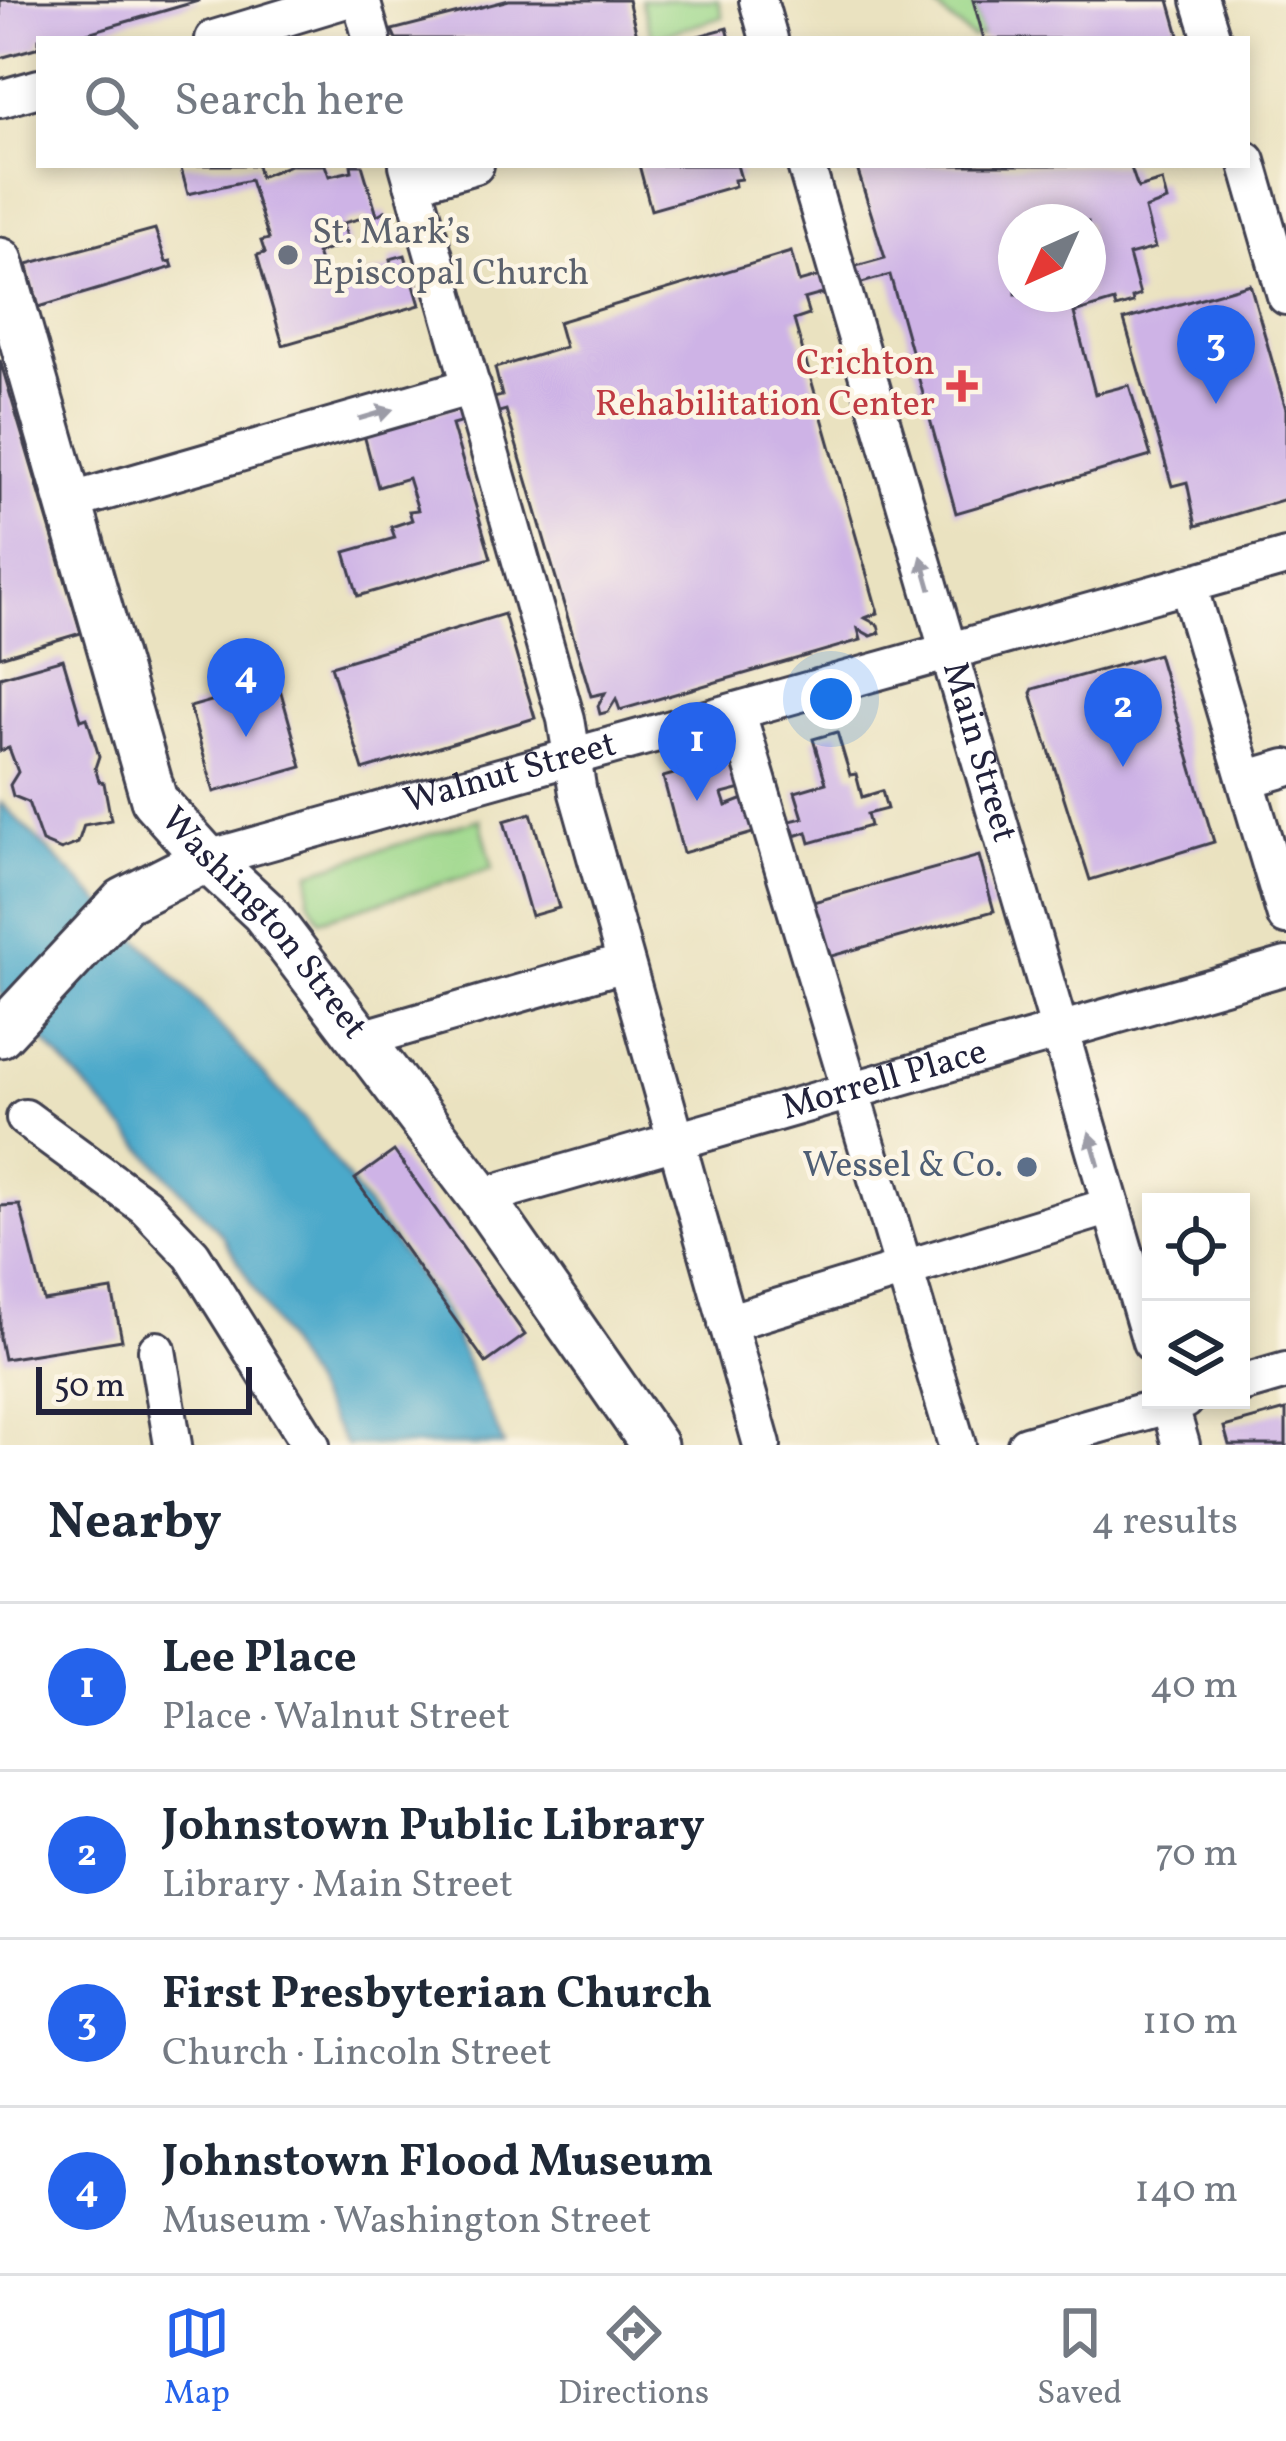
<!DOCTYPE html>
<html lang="en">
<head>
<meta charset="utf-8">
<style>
	body { margin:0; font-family:Vollkorn,serif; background:#f2f2f3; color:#1f2937 }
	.controls { position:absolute; right:36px; bottom:36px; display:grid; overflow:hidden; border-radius:0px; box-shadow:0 6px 18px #0003 }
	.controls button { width:108px; height:108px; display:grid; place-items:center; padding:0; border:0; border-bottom:3px solid #e0e1e3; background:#fff; color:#1f2937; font:60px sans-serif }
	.compass { position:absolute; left:998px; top:204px; width:108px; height:108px; border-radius:50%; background:#fff; box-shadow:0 6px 18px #0003; rotate:225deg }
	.scale { position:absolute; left:36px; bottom:30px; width:216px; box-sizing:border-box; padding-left:12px; border:6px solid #22223b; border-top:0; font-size:33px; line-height:42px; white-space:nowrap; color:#22223b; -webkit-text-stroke:9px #fcf5e5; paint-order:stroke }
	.you { position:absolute; left:831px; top:699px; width:42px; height:42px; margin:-30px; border:9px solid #fff; border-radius:50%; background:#1a73e8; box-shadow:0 0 0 18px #1a73e833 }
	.badge { display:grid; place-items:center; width:78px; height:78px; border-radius:50%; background:#2563eb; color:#fff; font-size:39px; font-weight:700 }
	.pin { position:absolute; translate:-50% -99px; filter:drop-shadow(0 3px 6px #0008) }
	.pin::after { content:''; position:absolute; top:63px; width:42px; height:36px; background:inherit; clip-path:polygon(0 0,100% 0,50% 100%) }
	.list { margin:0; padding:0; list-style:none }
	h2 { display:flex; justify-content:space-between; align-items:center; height:156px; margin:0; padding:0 48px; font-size:51px }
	h2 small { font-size:39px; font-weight:400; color:#747a83 }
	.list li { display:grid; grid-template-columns:78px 1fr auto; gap:36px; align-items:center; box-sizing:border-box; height:168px; padding:0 48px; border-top:3px solid #e0e1e3 }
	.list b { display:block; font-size:45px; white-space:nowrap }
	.list p { margin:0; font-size:39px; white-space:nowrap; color:#747a83 }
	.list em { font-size:39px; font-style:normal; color:#747a83 }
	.icon { flex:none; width:66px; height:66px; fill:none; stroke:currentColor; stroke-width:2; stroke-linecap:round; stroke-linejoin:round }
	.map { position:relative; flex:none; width:1286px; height:1445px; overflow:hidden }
	.search { position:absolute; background:#fff; box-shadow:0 6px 18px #0003; left:36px; right:36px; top:36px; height:132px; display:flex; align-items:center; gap:30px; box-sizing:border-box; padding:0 42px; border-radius:0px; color:#747a83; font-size:45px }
	.sheet { height:828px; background:#fff }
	nav { display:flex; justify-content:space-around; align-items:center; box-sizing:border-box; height:168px; border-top:3px solid #e0e1e3; background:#fff; font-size:33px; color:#747a83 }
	nav a { display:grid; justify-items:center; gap:6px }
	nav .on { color:#2563eb }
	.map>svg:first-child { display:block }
</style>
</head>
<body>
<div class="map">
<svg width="1286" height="1445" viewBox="0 0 1286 1445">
	<rect width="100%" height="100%" fill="#fcf5e5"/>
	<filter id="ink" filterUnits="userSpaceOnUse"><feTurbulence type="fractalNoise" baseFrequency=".00833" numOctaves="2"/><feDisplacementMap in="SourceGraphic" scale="24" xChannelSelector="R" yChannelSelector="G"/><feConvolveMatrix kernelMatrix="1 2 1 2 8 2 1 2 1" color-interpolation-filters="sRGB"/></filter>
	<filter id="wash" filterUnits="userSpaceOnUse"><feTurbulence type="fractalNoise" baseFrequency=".004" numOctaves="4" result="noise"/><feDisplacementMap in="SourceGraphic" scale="48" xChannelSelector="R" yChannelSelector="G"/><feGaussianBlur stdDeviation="2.7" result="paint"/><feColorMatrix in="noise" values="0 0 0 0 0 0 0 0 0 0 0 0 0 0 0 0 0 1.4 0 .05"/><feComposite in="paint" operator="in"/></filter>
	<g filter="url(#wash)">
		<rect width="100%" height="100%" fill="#eae2c0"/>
		<!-- green -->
		<g fill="#9ed88c" stroke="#607d64" stroke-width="3">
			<polygon points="641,0 718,0 723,17 652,38"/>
			<polygon points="927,0 973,0 983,35 972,38"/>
			<polygon points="480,819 493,868 320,920 309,899 310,872"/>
		</g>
		<!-- water -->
		<polygon fill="#4ca9ca" stroke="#376682" stroke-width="3" points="0,802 170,971 305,1120 444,1312 504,1445 345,1445 223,1236 0,993"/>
		<g id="blocks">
			<!-- building -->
			<g fill="#ceb3e6" fill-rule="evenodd">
				<polygon points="0,0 198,0 198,1 67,39 39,39 39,47 0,58"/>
				<polygon points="509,0 628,0 638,39 396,39 392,30"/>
				<polygon points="973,0 1169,0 1180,39 984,39"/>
				<polygon points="727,28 730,39 692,39 691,38"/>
				<polygon points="180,165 257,165 260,177 290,165 325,165 329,176 352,171 351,165 362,165 377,215 385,211 390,230 371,235 366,217 343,223 349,244 317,253 328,287 392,268 390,259 405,255 420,305 283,345 257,255 265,253 261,241 269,239 250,180 188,194"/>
				<polygon points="639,165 737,165 741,179 734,180 735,186 651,210"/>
				<path d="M856,165h274l8,23 24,-7 5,20 -22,8 10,39 -26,7 11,40 -8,3 1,5 -17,5 -2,-7 -40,12 21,81 34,-9 22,71 -195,57 -66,-238 -86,24 5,16 -15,5 84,293 -13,5 13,7 2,8 -9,3 -13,-7 3,11 -241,70 -4,-11 -8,13 -8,2 -2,-8 7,-13 -14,3 -85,-286 -54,15 39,133 -133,38 -13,-44 50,-14 -4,-11 21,-7 -3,-9 9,-1 -10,-32 -30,9 -15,-56 139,-35 -7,-28 70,-21 -7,-25 233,-70 8,30 86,-24zM1016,222h72v72h-72z"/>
				<polygon points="155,229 166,262 171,261 173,267 39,307 27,264"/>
				<polygon points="1250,284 1286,409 1286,499 1196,526 1187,482 1172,486 1124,320"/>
				<polygon points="0,360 81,633 0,657"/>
				<polygon points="504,614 535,718 363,770 331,666"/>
				<polygon points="1158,654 1214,842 1090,880 1031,693 1033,689"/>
				<polygon points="63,659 81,720 87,718 99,756 95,768 99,781 104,783 111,820 84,825 78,843 61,850 42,842 28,802 13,796 10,785 18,772 9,748 0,751 0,677"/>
				<polygon points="278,682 302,767 214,792 190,707"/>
				<polygon points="837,732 850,775 856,774 862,797 882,791 887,809 867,814 870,826 810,843 807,832 795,836 790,821 803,818 795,792 826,783 813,739"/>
				<polygon points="738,756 746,788 722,794 726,806 749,797 760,831 683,853 663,777"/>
				<polygon points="531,813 559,908 531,916 504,821"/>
				<polygon points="979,856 994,911 810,962 795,907"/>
				<polygon points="394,1151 525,1335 486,1363 355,1179"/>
				<polygon points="20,1205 44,1301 112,1290 122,1340 4,1359 0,1339 0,1206"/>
				<polygon points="1286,1410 1286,1445 1229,1445 1224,1427"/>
			</g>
		</g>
	</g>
	<g filter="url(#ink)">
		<use href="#blocks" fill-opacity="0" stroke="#403f4f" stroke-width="3"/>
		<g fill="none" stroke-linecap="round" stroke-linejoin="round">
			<!-- minor casing -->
			<g stroke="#403f4f" stroke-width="42">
				<g id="minor">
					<polyline points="361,0 372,39"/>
					<polyline points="758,0 769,39"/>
					<polyline points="1200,0 1212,39"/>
					<polyline points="214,39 343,0"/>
					<polyline points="0,99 39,88"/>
					<polyline points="1247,161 1286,296"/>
					<polyline points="408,165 566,719 578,793 762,1445"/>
					<path id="s1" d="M806,165l345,1177"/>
					<polyline points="413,183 475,165"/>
					<polyline points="69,502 472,386"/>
					<polyline points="1188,585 1286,916"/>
					<polyline points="737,713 957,1445"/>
					<polyline points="1248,779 1286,768"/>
					<path id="s2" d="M207,859l1079,-302"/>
					<polyline points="362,1039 625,963"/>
					<polyline points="25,1118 145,1206 192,1255 311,1445"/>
					<path id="s3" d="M481,1197l805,-231"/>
					<polyline points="727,1323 1111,1206"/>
					<polyline points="157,1350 173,1445"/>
					<polyline points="1241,1384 1286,1371"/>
					<polyline points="1168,1400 1181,1445"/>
					<polyline points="1026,1445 1185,1400"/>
				</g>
			</g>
			<!-- major casing -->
			<g stroke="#403f4f" stroke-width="51">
				<g id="major">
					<path id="s4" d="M0,261l154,539 53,59 57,53 217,285 173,248"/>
					<polyline points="0,1034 124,901 207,859"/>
				</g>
			</g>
			<!-- minor -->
			<use href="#minor" stroke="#fff" stroke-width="36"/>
			<!-- major -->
			<use href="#major" stroke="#fff" stroke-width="45"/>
		</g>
		<!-- one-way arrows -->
		<defs><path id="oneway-solid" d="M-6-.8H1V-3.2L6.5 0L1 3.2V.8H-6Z" transform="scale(3)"/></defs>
		<g fill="#9c9ca7">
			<use href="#oneway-solid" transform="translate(376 414) rotate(-16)"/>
			<use href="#oneway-solid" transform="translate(926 573) rotate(-106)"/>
			<use href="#oneway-solid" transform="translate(1094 1149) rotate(-106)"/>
		</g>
	</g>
	<!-- markers -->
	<circle fill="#6b7280" stroke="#fcf5e5" stroke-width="4.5" cx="288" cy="255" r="12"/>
	<path fill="#e0444e" stroke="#fcf5e5" stroke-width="4.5" d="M956 368h12v12h12v12h-12v12h-12v-12h-12v-12h12z"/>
	<circle fill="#5c6f8a" stroke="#fcf5e5" stroke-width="4.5" cx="1027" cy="1167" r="12"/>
	<g text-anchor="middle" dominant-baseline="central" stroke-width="9" stroke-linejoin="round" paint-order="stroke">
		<!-- worship labels -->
		<g font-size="36" fill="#5b616d" stroke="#fcf5e5" text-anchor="start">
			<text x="312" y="234">St. Mark’s<tspan x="312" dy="41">Episcopal Church</tspan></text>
		</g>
		<!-- health labels -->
		<g font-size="36" fill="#be3a42" stroke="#fcf5e5" text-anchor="end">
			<text x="935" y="365">Crichton<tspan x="935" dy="41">Rehabilitation Center</tspan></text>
		</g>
		<!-- street labels -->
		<g font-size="36" fill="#22223b" stroke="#fcf5e5">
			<text stroke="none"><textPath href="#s1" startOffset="612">Main Street</textPath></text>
			<text stroke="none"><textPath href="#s2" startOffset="315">Walnut Street</textPath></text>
			<text stroke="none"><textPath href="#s4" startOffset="726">Washington Street</textPath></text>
			<text stroke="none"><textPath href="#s3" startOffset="420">Morrell Place</textPath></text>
		</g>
		<!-- service labels -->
		<g font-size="36" fill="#4e5e75" stroke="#fcf5e5" text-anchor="end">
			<text x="1003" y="1167">Wessel &amp; Co.</text>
		</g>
	</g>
</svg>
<div class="controls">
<button><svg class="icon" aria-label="locate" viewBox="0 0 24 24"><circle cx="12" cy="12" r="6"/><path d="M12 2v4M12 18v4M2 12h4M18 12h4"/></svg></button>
<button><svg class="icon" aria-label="layers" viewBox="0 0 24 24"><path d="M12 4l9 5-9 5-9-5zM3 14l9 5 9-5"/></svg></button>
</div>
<svg class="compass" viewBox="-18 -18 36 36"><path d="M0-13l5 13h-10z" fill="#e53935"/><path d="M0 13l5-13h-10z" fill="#747a83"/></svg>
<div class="scale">50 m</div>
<div class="you"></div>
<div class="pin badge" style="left:697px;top:801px">1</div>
<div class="pin badge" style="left:1123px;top:767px">2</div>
<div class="pin badge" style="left:1216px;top:404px">3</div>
<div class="pin badge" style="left:246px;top:737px">4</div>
<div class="search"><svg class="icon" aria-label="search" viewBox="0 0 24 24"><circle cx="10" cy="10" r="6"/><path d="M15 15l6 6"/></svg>Search here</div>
</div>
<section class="sheet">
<h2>Nearby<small>4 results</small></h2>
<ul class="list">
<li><span class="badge">1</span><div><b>Lee Place</b><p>Place · Walnut Street</p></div><em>40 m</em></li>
<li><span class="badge">2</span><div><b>Johnstown Public Library</b><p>Library · Main Street</p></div><em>70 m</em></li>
<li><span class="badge">3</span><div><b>First Presbyterian Church</b><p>Church · Lincoln Street</p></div><em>110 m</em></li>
<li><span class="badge">4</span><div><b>Johnstown Flood Museum</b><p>Museum · Washington Street</p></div><em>140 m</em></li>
</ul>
</section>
<nav>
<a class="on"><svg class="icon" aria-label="map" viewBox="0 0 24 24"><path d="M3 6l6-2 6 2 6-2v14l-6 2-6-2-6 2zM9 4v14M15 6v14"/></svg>Map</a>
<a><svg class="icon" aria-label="directions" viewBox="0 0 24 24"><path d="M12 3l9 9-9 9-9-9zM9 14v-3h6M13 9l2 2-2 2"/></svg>Directions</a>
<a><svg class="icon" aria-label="saved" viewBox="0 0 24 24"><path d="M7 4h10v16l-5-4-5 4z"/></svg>Saved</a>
</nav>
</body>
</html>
